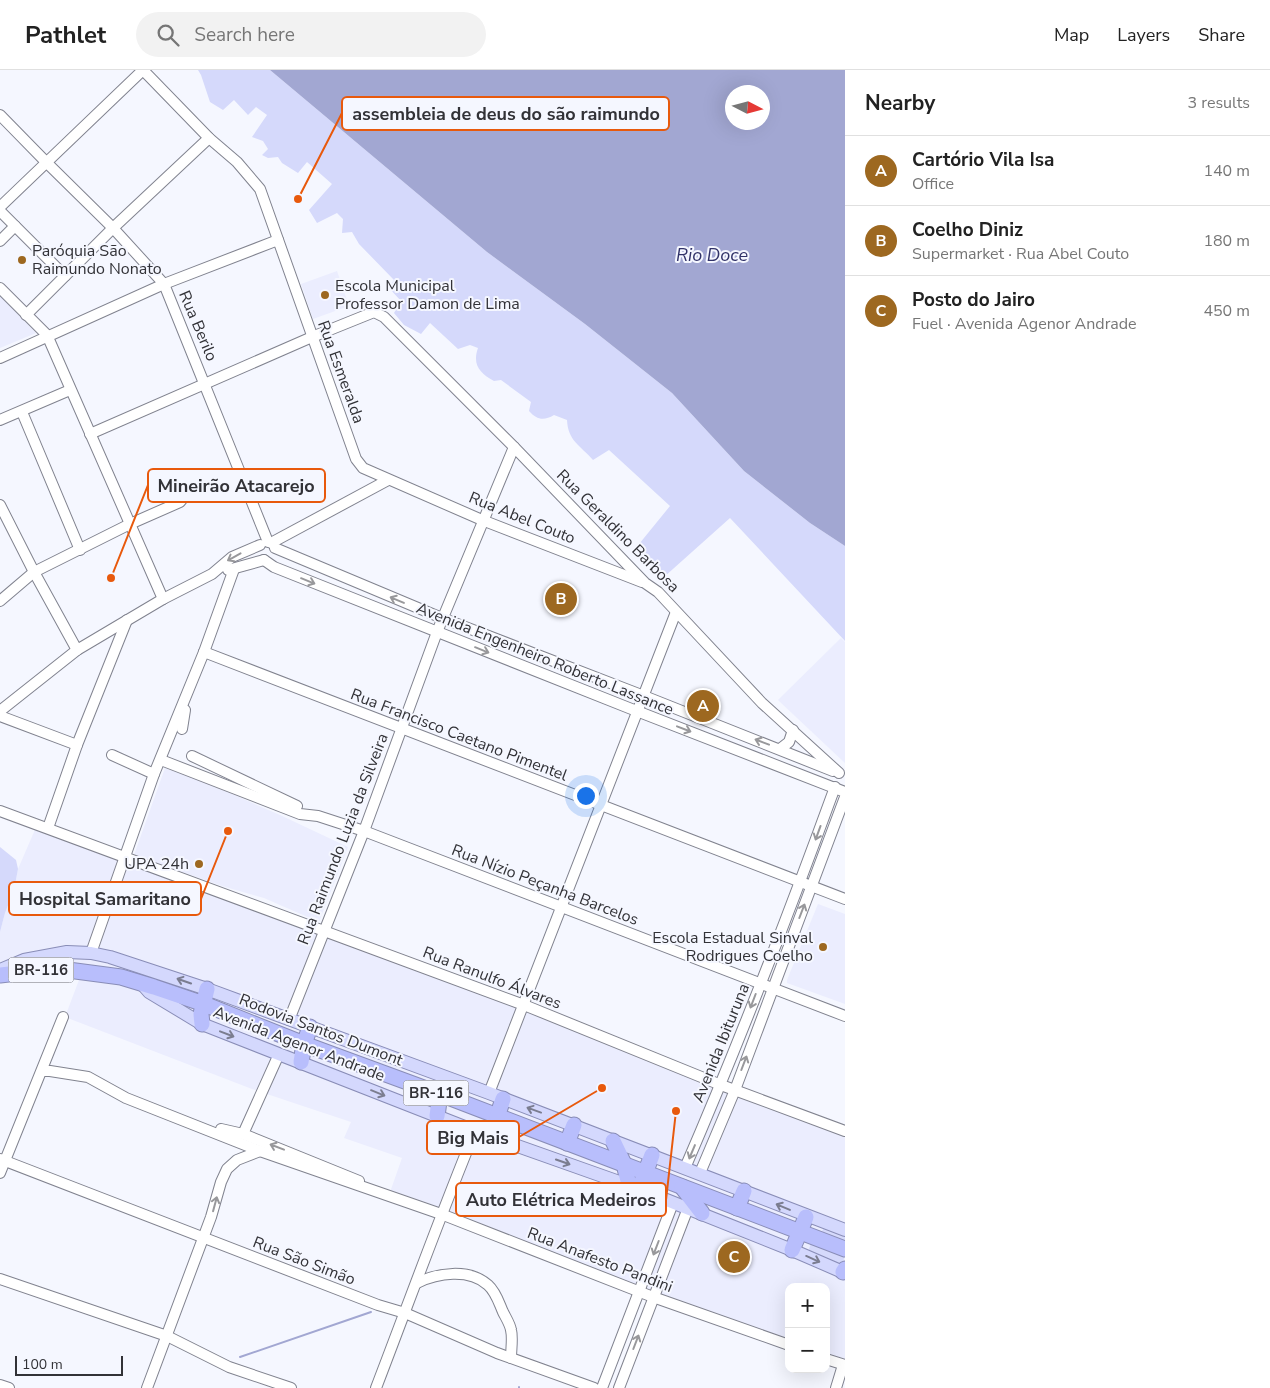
<!DOCTYPE html>
<html lang="en">
<head>
<meta charset="utf-8">
<style>
	body { margin:0; font-family:"Nunito Sans",sans-serif; background:#f2f2f2; color:#222 }
	.controls { position:absolute; right:15px; bottom:15px; display:grid; overflow:hidden; border-radius:10px; box-shadow:0 5px 20px #0002 }
	.controls button { width:45px; height:45px; display:grid; place-items:center; padding:0; border:0; border-bottom:1px solid #e0e0e0; background:#fff; color:#222; font:25px sans-serif }
	.compass { position:absolute; left:725px; top:15px; width:45px; height:45px; border-radius:50%; background:#fff; box-shadow:0 5px 20px #0002; rotate:96deg }
	.scale { position:absolute; left:15px; bottom:12px; width:108px; box-sizing:border-box; padding-left:5px; border:2px solid #323237; border-top:0; font-size:14px; line-height:18px; white-space:nowrap; color:#323237; -webkit-text-stroke:4px #f5f7ff; paint-order:stroke }
	.you { position:absolute; left:585px; top:725px; width:18px; height:18px; margin:-12px; border:4px solid #fff; border-radius:50%; background:#1a73e8; box-shadow:0 0 0 8px #1a73e833 }
	.badge { display:grid; place-items:center; width:32px; height:32px; border-radius:50%; background:#9d6820; color:#fff; font-size:16px; font-weight:700 }
	.pin { position:absolute; translate:-50% -50%; border:2px solid #fff; box-shadow:0 1px 5px #0006 }
	.list { margin:0; padding:0; list-style:none }
	h2 { display:flex; justify-content:space-between; align-items:center; height:65px; margin:0; padding:0 20px; font-size:21px }
	h2 small { font-size:16px; font-weight:400; color:#767676 }
	.list li { display:grid; grid-template-columns:32px 1fr auto; gap:15px; align-items:center; box-sizing:border-box; height:70px; padding:0 20px; border-top:1px solid #e0e0e0 }
	.list b { display:block; font-size:19px; white-space:nowrap }
	.list p { margin:0; font-size:16px; white-space:nowrap; color:#767676 }
	.list em { font-size:16px; font-style:normal; color:#767676 }
	.icon { flex:none; width:28px; height:28px; fill:none; stroke:currentColor; stroke-width:2; stroke-linecap:round; stroke-linejoin:round }
	.map { position:relative; flex:none; width:845px; height:1318px; overflow:hidden }
	header { display:flex; align-items:center; gap:30px; box-sizing:border-box; height:70px; padding:0 25px; background:#fff; border-bottom:1px solid #e0e0e0 }
	header strong { font-size:24px }
	nav { display:flex; gap:28px; margin-inline-start:auto; font-size:18px }
	.search { width:350px; height:45px; background:#f2f2f2; display:flex; align-items:center; gap:12px; box-sizing:border-box; padding:0 18px; border-radius:28px; color:#767676; font-size:19px }
	main { display:flex }
	aside { flex:1; background:#fff }
	.map>svg:first-child { display:block }
</style>
</head>
<body>
<header>
<strong>Pathlet</strong>
<div class="search"><svg class="icon" aria-label="search" viewBox="0 0 24 24"><circle cx="10" cy="10" r="6"/><path d="M15 15l6 6"/></svg>Search here</div>
<nav><a>Map</a><a>Layers</a><a>Share</a></nav>
</header>
<main>
<div class="map">
<svg width="845" height="1318" viewBox="0 0 845 1318">
	<rect width="100%" height="100%" fill="#f5f7ff"/>
	<!-- built -->
	<g fill="#ebedfe">
		<polygon points="337,201 349,236 313,249 301,214"/>
		<polygon points="0,226 36,263 0,278"/>
		<polygon points="841,568 845,572 845,693 778,630"/>
		<polygon points="165,698 209,714 280,745 348,777 319,852 264,828 222,816 134,785"/>
		<polygon points="37,755 845,1059 845,1295 826,1288 826,1217 789,1217 789,1275 389,1125 402,1088 344,1068 351,1052 252,1019 65,947 82,902 0,905 0,862 5,843 14,820 18,799"/>
		<polygon points="818,834 845,844 845,934 787,913 787,910"/>
	</g>
	<!-- green -->
	<g fill="#d5d9fb">
		<path d="M198,0h72l217,182 98,72 87,69 72,78 66,52 35,23v95l-115,-123 -66,59 -29,-28 35,-43 -61,-56 -16,10c-13,-15 -25,-19 -26,-40l-13,-5c-10,6 -17,5 -25,-4l2,-9 -30,-22 -7,1c-14,-8 -22,-16 -16,-33l-8,-3 -12,4 -28,-26 -9,11 -17,-9 -10,-12 7,-12 -12,-13 5,-8 -35,-36 -7,-12 -10,1 1,-14 -6,-6 -20,10 -8,-13 23,-26 -25,-22 -9,11 -16,-10 -4,-6 -10,1 -6,-3 6,-6 -5,-8 -11,-4 15,-22 -11,-8 -8,8 -14,-15 -11,10 -13,-8 -9,-27z"/>
		<polygon points="0,777 16,790 18,799 14,820 5,843 0,862"/>
		<polygon points="824,1158 845,1164 845,1173 825,1165 822,1161"/>
		<polygon points="811,1173 845,1183 843,1193 839,1194 808,1182"/>
	</g>
	<!-- water -->
	<path fill="#a2a7d2" fill-rule="evenodd" d="M270,0h575v476l-35,-23 -66,-52 -72,-78 -87,-69 -98,-72zM732,22h30v30h-30z"/>
	<g fill="none" stroke-linecap="round" stroke-linejoin="round">
		<!-- stream -->
		<g stroke="#a2a7d2" stroke-width="2">
			<polyline points="240,1287 371,1242"/>
			<polyline points="519,1317 519,1318"/>
		</g>
		<!-- minor casing -->
		<g stroke="#81838f" stroke-width="12">
			<g id="minor">
				<polyline points="143,0 209,68 237,92 260,119 356,389 363,398 482,450 642,512"/>
				<polyline points="0,45 46,92 113,158 164,214 268,472"/>
				<polyline points="0,137 143,0"/>
				<polyline points="0,141 65,206"/>
				<polyline points="0,171 15,156"/>
				<polyline points="0,218 47,265 163,529"/>
				<polyline points="26,245 113,158 209,68"/>
				<polyline points="0,288 164,214 278,170"/>
				<polyline points="22,342 80,480"/>
				<polyline points="0,350 70,320"/>
				<polyline points="90,364 312,267 374,242 384,247 514,377 645,513 658,522 762,633 839,703"/>
				<polyline points="0,435 34,502 77,580"/>
				<polyline points="271,473 388,410"/>
				<polyline points="275,478 442,548 644,626 833,701"/>
				<polyline points="264,490 274,497 629,638 845,722"/>
				<polyline points="228,500 264,490"/>
				<polyline points="0,531 34,502 130,454 180,432 184,427"/>
				<polyline points="204,582 845,829"/>
				<polyline points="0,641 77,580 163,529 212,504 232,487 260,475"/>
				<polyline points="0,646 77,675"/>
				<polyline points="182,659 185,640"/>
				<polyline points="780,679 789,672 793,660"/>
				<polyline points="112,685 154,704"/>
				<polyline points="192,686 297,736"/>
				<polyline points="161,690 300,744 318,746 364,761 845,946"/>
				<polyline points="0,741 524,935 721,1015 845,1061"/>
				<polyline points="48,758 77,675 127,550"/>
				<polyline points="91,883 154,704 204,582 234,499"/>
				<polyline points="289,950 364,761 437,562 514,377"/>
				<polyline points="42,1001 50,1001 88,1007 126,1028 260,1081 441,1144 653,1227 789,1275"/>
				<polyline points="489,1023 676,542"/>
				<polyline points="221,1059 243,1064 359,1111"/>
				<polyline points="243,1064 279,984"/>
				<polyline points="0,1089 378,1235 405,1243 497,1283 594,1318"/>
				<path d="M685,1098c54,-125 103,-252 150,-381"/>
				<polyline points="0,1103 63,947"/>
				<polyline points="700,1103 735,1020 845,727"/>
				<polyline points="0,1209 167,1266 229,1297 291,1318"/>
				<path d="M417,1213c20,-10 52,-15 71,2 8,7 11,18 15,27 3,6 7,12 8,18 2,8 0,19 0,28"/>
				<polyline points="826,1289 845,1295"/>
				<polyline points="0,1315 9,1318"/>
				<polyline points="147,1318 211,1147 221,1112 227,1099 237,1090 260,1081"/>
				<path d="M376,1318c33,-86 64,-172 99,-257"/>
				<polyline points="602,1318 673,1133"/>
				<polyline points="619,1318 688,1138"/>
				<polyline points="836,1318 843,1295"/>
			</g>
		</g>
		<!-- major casing -->
		<g stroke="#898db7" stroke-width="14">
			<g id="major">
				<polyline points="0,900 24,890 67,882 91,883 110,887 207,919 489,1023 845,1160"/>
				<polyline points="142,914 149,922 202,954 475,1061 639,1119 792,1180 845,1203"/>
			</g>
		</g>
		<!-- highway casing -->
		<g stroke="#898db7" stroke-width="17">
			<g id="highway">
				<polyline points="0,905 52,899 68,900 121,907 154,917 204,934 304,974 440,1024 845,1179"/>
				<polyline points="202,954 201,944 207,919"/>
				<polyline points="301,992 304,974 310,957"/>
				<polyline points="437,1046 440,1024"/>
				<polyline points="497,1047 503,1029"/>
				<polyline points="613,1071 624,1094 629,1115"/>
				<polyline points="567,1073 574,1055"/>
				<polyline points="682,1117 702,1143"/>
				<polyline points="639,1119 652,1085"/>
				<polyline points="737,1138 744,1121"/>
				<polyline points="792,1180 806,1147"/>
				<polyline points="843,1202 845,1199"/>
			</g>
		</g>
		<!-- minor -->
		<use href="#minor" stroke="#fff" stroke-width="10"/>
		<!-- major -->
		<use href="#major" stroke="#d4d8fd" stroke-width="12"/>
		<!-- highway -->
		<use href="#highway" stroke="#b8befc" stroke-width="15"/>
	</g>
	<!-- one-way arrows -->
	<defs><path id="oneway-shaft" d="M-6 0H5M1.5-3L5.5 0L1.5 3" fill="none" stroke-width="1.6" stroke-linecap="round" stroke-linejoin="round" transform="scale(1.25)"/></defs>
	<g stroke="#98989b">
		<use href="#oneway-shaft" transform="translate(234 487) rotate(151)"/>
		<use href="#oneway-shaft" transform="translate(308 511) rotate(22)"/>
		<use href="#oneway-shaft" transform="translate(397 530) rotate(-157)"/>
		<use href="#oneway-shaft" transform="translate(482 580) rotate(22)"/>
		<use href="#oneway-shaft" transform="translate(684 659) rotate(21)"/>
		<use href="#oneway-shaft" transform="translate(762 672) rotate(-159)"/>
		<use href="#oneway-shaft" transform="translate(818 763) rotate(110)"/>
		<use href="#oneway-shaft" transform="translate(802 841) rotate(-69)"/>
		<use href="#oneway-shaft" transform="translate(753 931) rotate(111)"/>
		<use href="#oneway-shaft" transform="translate(744 993) rotate(-69)"/>
		<use href="#oneway-shaft" transform="translate(277 1077) rotate(-159)"/>
		<use href="#oneway-shaft" transform="translate(692 1082) rotate(113)"/>
		<use href="#oneway-shaft" transform="translate(215 1134) rotate(-75)"/>
		<use href="#oneway-shaft" transform="translate(656 1178) rotate(111)"/>
		<use href="#oneway-shaft" transform="translate(636 1272) rotate(-69)"/>
	</g>
	<g stroke="#7b7d90">
		<use href="#oneway-shaft" transform="translate(184 911) rotate(-161)"/>
		<use href="#oneway-shaft" transform="translate(227 964) rotate(21)"/>
		<use href="#oneway-shaft" transform="translate(378 1023) rotate(22)"/>
		<use href="#oneway-shaft" transform="translate(534 1040) rotate(-160)"/>
		<use href="#oneway-shaft" transform="translate(563 1092) rotate(19)"/>
		<use href="#oneway-shaft" transform="translate(783 1137) rotate(-157)"/>
		<use href="#oneway-shaft" transform="translate(813 1189) rotate(24)"/>
	</g>
	<!-- markers -->
	<g fill="#9d6820" stroke="#f5f7ff" stroke-width="2">
		<circle cx="22" cy="190" r="5"/>
		<circle cx="325" cy="225" r="5"/>
		<circle cx="199" cy="794" r="5"/>
		<circle cx="823" cy="877" r="5"/>
	</g>
	<g text-anchor="middle" dominant-baseline="central" stroke-width="4" stroke-linejoin="round" paint-order="stroke">
		<!-- shield labels -->
		<g fill="#f5f7ff" stroke="#6c6d73" stroke-width="1">
			<rect x="8.5" y="887.5" width="65" height="25" rx="4"/>
			<rect x="403.5" y="1010.5" width="65" height="25" rx="4"/>
		</g>
		<g font-size="15" font-weight="bold" fill="#323237">
			<text x="41" y="900">BR-116</text>
			<text x="436" y="1023">BR-116</text>
		</g>
		<!-- poi labels -->
		<g font-size="16" fill="#323237" stroke="#f5f7ff" text-anchor="start">
			<text x="32" y="181">Paróquia São<tspan x="32" dy="18">Raimundo Nonato</tspan></text>
			<text x="335" y="216">Escola Municipal<tspan x="335" dy="18">Professor Damon de Lima</tspan></text>
			<text x="189" y="794" text-anchor="end">UPA 24h</text>
			<text x="813" y="868" text-anchor="end">Escola Estadual Sinval<tspan x="813" dy="18">Rodrigues Coelho</tspan></text>
		</g>
		<!-- street labels -->
		<g font-size="16" fill="#323237" stroke="#f5f7ff">
			<text transform="translate(198 256) rotate(67)">Rua Berilo</text>
			<text transform="translate(341 302) rotate(70)">Rua Esmeralda</text>
			<text transform="translate(522 448) rotate(22)">Rua Abel Couto</text>
			<text transform="translate(618 461) rotate(45)">Rua Geraldino Barbosa</text>
			<text transform="translate(545 589) rotate(22)">Avenida Engenheiro Roberto Lassance</text>
			<text transform="translate(459 665) rotate(21)">Rua Francisco Caetano Pimentel</text>
			<text transform="translate(343 769) rotate(-69)">Rua Raimundo Luzia da Silveira</text>
			<text transform="translate(545 815) rotate(21)">Rua Nízio Peçanha Barcelos</text>
			<text transform="translate(492 908) rotate(21)">Rua Ranulfo Álvares</text>
			<text transform="translate(321 960) rotate(21)">Rodovia Santos Dumont</text>
			<text transform="translate(721 973) rotate(-68)">Avenida Ibituruna</text>
			<text transform="translate(299 974) rotate(21)">Avenida Agenor Andrade</text>
			<text transform="translate(600 1190) rotate(21)">Rua Anafesto Pandini</text>
			<text transform="translate(304 1191) rotate(21)">Rua São Simão</text>
		</g>
		<!-- water labels -->
		<g font-size="18" font-style="italic" fill="#313268" stroke="#f5f7ff">
			<text x="712" y="185">Rio Doce</text>
		</g>
	</g>
	<!-- callouts -->
	<path fill="none" stroke="#e8590c" stroke-width="2" d="M298 129L342 43M111 508L148 415M228 761L201 829M602 1018L519 1067M676 1041L666 1130"/>
	<g fill="#e8590c" stroke="#f5f7ff" stroke-width="2">
		<circle cx="298" cy="129" r="5"/>
		<circle cx="111" cy="508" r="5"/>
		<circle cx="228" cy="761" r="5"/>
		<circle cx="602" cy="1018" r="5"/>
		<circle cx="676" cy="1041" r="5"/>
	</g>
	<g fill="#f5f7ff" stroke="#e8590c" stroke-width="2">
		<rect x="342" y="27" width="327" height="33" rx="5"/>
		<rect x="148" y="399" width="177" height="33" rx="5"/>
		<rect x="9" y="812" width="192" height="33" rx="5"/>
		<rect x="427" y="1051" width="92" height="33" rx="5"/>
		<rect x="456" y="1113" width="210" height="33" rx="5"/>
	</g>
	<g font-size="18" text-anchor="middle" font-weight="bold" fill="#323237">
		<text x="506" y="50">assembleia de deus do são raimundo</text>
		<text x="236" y="422">Mineirão Atacarejo</text>
		<text x="105" y="835">Hospital Samaritano</text>
		<text x="473" y="1074">Big Mais</text>
		<text x="561" y="1136">Auto Elétrica Medeiros</text>
	</g>
</svg>
<div class="controls">
<button>+</button>
<button>−</button>
</div>
<svg class="compass" viewBox="-18 -18 36 36"><path d="M0-13l5 13h-10z" fill="#e53935"/><path d="M0 13l5-13h-10z" fill="#767676"/></svg>
<div class="scale">100 m</div>
<div class="you"></div>
<div class="pin badge" style="left:703px;top:636px">A</div>
<div class="pin badge" style="left:561px;top:529px">B</div>
<div class="pin badge" style="left:734px;top:1187px">C</div>
</div>
<aside>
<h2>Nearby<small>3 results</small></h2>
<ul class="list">
<li><span class="badge">A</span><div><b>Cartório Vila Isa</b><p>Office</p></div><em>140 m</em></li>
<li><span class="badge">B</span><div><b>Coelho Diniz</b><p>Supermarket · Rua Abel Couto</p></div><em>180 m</em></li>
<li><span class="badge">C</span><div><b>Posto do Jairo</b><p>Fuel · Avenida Agenor Andrade</p></div><em>450 m</em></li>
</ul>
</aside>
</main>
</body>
</html>
